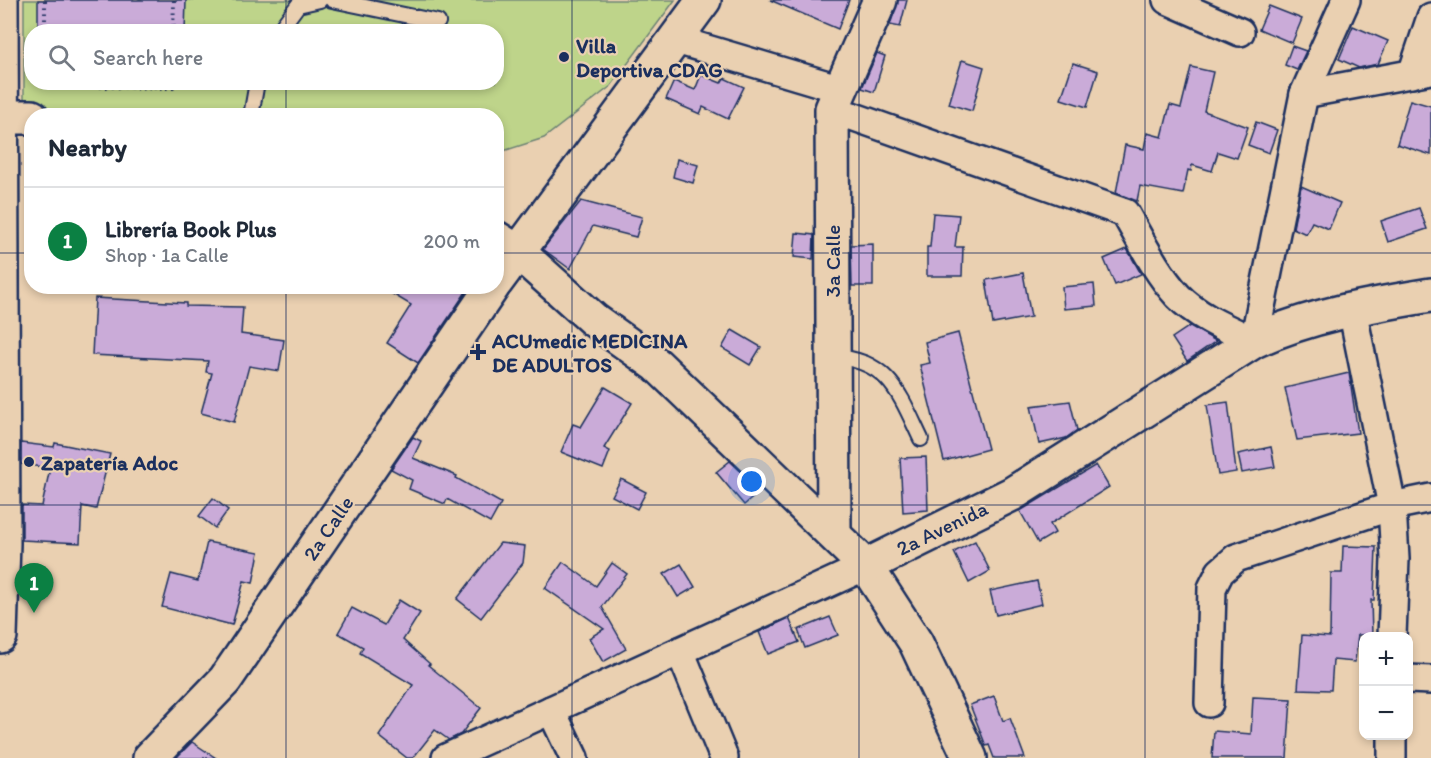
<!DOCTYPE html>
<html lang="en">
<head>
<meta charset="utf-8">
<style>
	body { margin:0; font-family:Itim,sans-serif; background:#f6f6f7; color:#1f2937 }
	.controls { position:absolute; right:18px; bottom:18px; display:grid; overflow:hidden; border-radius:12px; box-shadow:0 3px 9px #0003 }
	.controls button { width:54px; height:54px; display:grid; place-items:center; padding:0; border:0; border-bottom:2px solid #e0e1e3; background:#fff; color:#1f2937; font:30px sans-serif }
	.you { position:absolute; left:752px; top:482px; width:21px; height:21px; margin:-15px; border:4px solid #fff; border-radius:50%; background:#1a73e8; box-shadow:0 0 0 9px #1a73e833 }
	.badge { display:grid; place-items:center; width:39px; height:39px; border-radius:50%; background:#0b8043; color:#fff; font-size:20px; font-weight:700 }
	.pin { position:absolute; translate:-50% -50px; filter:drop-shadow(0 2px 3px #0008) }
	.pin::after { content:''; position:absolute; top:32px; width:21px; height:18px; background:inherit; clip-path:polygon(0 0,100% 0,50% 100%) }
	.list { margin:0; padding:0; list-style:none }
	h2 { display:flex; justify-content:space-between; align-items:center; height:78px; margin:0; padding:0 24px; font-size:26px }
	h2 small { font-size:20px; font-weight:400; color:#747a83 }
	.list li { display:grid; grid-template-columns:39px 1fr auto; gap:18px; align-items:center; box-sizing:border-box; height:108px; padding:0 24px; border-top:2px solid #e0e1e3 }
	.list b { display:block; font-size:22px; white-space:nowrap }
	.list p { margin:0; font-size:20px; white-space:nowrap; color:#747a83 }
	.list em { font-size:20px; font-style:normal; color:#747a83 }
	.icon { flex:none; width:33px; height:33px; fill:none; stroke:currentColor; stroke-width:2; stroke-linecap:round; stroke-linejoin:round }
	.map { position:relative; flex:none; width:1431px; height:758px; overflow:hidden }
	.search { position:absolute; background:#fff; box-shadow:0 3px 9px #0003; left:24px; top:24px; width:480px; height:66px; display:flex; align-items:center; gap:15px; box-sizing:border-box; padding:0 21px; border-radius:24px; color:#747a83; font-size:22px }
	.panel { position:absolute; background:#fff; box-shadow:0 3px 9px #0003; left:24px; top:108px; width:480px; height:186px; border-radius:24px }
	.map>svg:first-child { display:block }
</style>
</head>
<body>
<div class="map">
<svg width="1431" height="758" viewBox="0 0 1431 758">
	<rect width="100%" height="100%" fill="#ead0b1"/>
	<filter id="ink" filterUnits="userSpaceOnUse"><feTurbulence type="fractalNoise" baseFrequency=".0167" numOctaves="2"/><feDisplacementMap in="SourceGraphic" scale="12" xChannelSelector="R" yChannelSelector="G"/><feConvolveMatrix kernelMatrix="1 2 1 2 8 2 1 2 1" color-interpolation-filters="sRGB"/></filter>
	<g filter="url(#ink)">
		<!-- green -->
		<path fill="#bed48a" stroke="#6c8274" stroke-width="1.5" fill-rule="evenodd" d="M24,0h651l-64,86 -67,52 -47,15 -1,-37h-464l-8,11zM32,32h464v50h-464z"/>
		<!-- building -->
		<g fill="#caabd8" stroke="#1b2f5e" stroke-width="1.5">
			<polygon points="38,0 186,0 185,32 38,32"/>
			<polygon points="770,0 849,0 838,29"/>
			<polygon points="898,0 907,0 900,27 890,25"/>
			<polygon points="1269,6 1302,19 1292,43 1259,29"/>
			<polygon points="1353,26 1388,41 1378,64 1359,68 1339,59"/>
			<polygon points="1292,46 1306,51 1297,70 1285,65"/>
			<polygon points="877,53 885,56 874,92 862,88"/>
			<polygon points="962,60 984,67 972,111 949,104"/>
			<polygon points="1073,63 1098,71 1087,107 1061,99"/>
			<polygon points="1191,67 1213,72 1204,111 1248,127 1237,158 1218,152 1212,171 1192,165 1191,171 1188,170 1183,194 1140,186 1137,201 1116,193 1125,145 1144,149 1147,133 1162,137 1170,105 1181,108"/>
			<polygon points="701,75 721,83 724,78 744,87 728,119 703,107 700,114 666,99 674,81 695,90"/>
			<polygon points="1410,100 1431,106 1431,155 1397,144"/>
			<polygon points="1256,122 1277,130 1269,153 1248,145"/>
			<polygon points="677,159 698,165 693,183 673,177"/>
			<polygon points="1301,186 1340,203 1329,229 1312,222 1306,234 1293,228"/>
			<polygon points="581,201 642,217 636,237 593,226 570,269 543,249"/>
			<polygon points="1419,208 1427,229 1388,242 1381,221"/>
			<polygon points="933,213 959,215 955,247 963,247 962,276 927,276 927,247 930,247"/>
			<polygon points="796,233 814,235 813,259 794,257"/>
			<polygon points="873,244 873,286 852,286 851,245"/>
			<polygon points="1127,249 1141,274 1115,285 1104,259"/>
			<polygon points="1023,273 1031,317 993,324 986,280"/>
			<polygon points="1094,284 1096,306 1064,309 1062,287"/>
			<polygon points="379,286 470,286 418,363 387,343 411,305"/>
			<polygon points="95,298 186,303 186,306 243,307 241,334 284,340 279,371 249,366 234,422 201,413 212,373 206,372 208,361 92,355"/>
			<polygon points="1190,326 1216,341 1187,361 1172,338"/>
			<polygon points="732,330 761,347 750,365 722,348"/>
			<polygon points="958,333 988,449 944,461 920,365 930,363 925,342"/>
			<polygon points="1349,373 1358,433 1297,440 1285,388"/>
			<polygon points="605,387 632,403 604,448 610,451 603,469 561,452 573,424 581,427"/>
			<polygon points="1070,401 1077,430 1066,438 1039,444 1031,406"/>
			<polygon points="1228,402 1236,472 1218,475 1207,405"/>
			<polygon points="413,437 421,441 413,458 457,476 456,478 501,503 490,523 447,499 445,504 409,489 412,480 391,469"/>
			<polygon points="21,443 54,447 55,443 110,454 96,509 82,506 80,543 22,540 22,505 42,506 50,468 21,464"/>
			<polygon points="1271,447 1275,467 1242,473 1238,454"/>
			<polygon points="926,457 928,510 903,512 900,458"/>
			<polygon points="730,461 761,491 744,505 716,472"/>
			<polygon points="1096,465 1109,487 1050,524 1055,533 1038,543 1020,511"/>
			<polygon points="621,479 646,492 637,509 612,496"/>
			<polygon points="213,498 228,510 215,528 199,516"/>
			<polygon points="975,541 990,571 969,583 954,552"/>
			<polygon points="207,542 259,552 253,583 244,581 232,625 162,607 171,574 198,581"/>
			<polygon points="500,543 525,546 523,563 481,618 457,599"/>
			<polygon points="1343,546 1376,547 1374,600 1371,600 1372,635 1358,635 1355,662 1333,660 1331,690 1298,689 1302,635 1330,637 1331,573 1342,573"/>
			<polygon points="563,562 596,586 612,563 627,574 602,607 626,649 603,662 589,638 604,629 545,588"/>
			<polygon points="681,564 695,587 678,597 664,574"/>
			<polygon points="1037,581 1042,604 996,615 990,591"/>
			<polygon points="399,600 420,613 403,640 430,664 428,665 481,708 461,734 449,740 435,730 413,758 407,758 379,736 413,685 360,653 363,647 338,633 352,608 384,625"/>
			<polygon points="830,617 838,635 805,648 798,630"/>
			<polygon points="789,618 799,642 768,654 759,632"/>
			<polygon points="994,696 1003,721 1010,718 1025,758 994,758 989,745 986,746 970,705"/>
			<polygon points="1253,697 1291,699 1287,758 1212,758 1214,731 1251,734"/>
			<polygon points="192,742 216,758 176,758"/>
		</g>
		<g fill="none" stroke-linecap="round" stroke-linejoin="round">
			<!-- service casing -->
			<g stroke="#1b2f5e" stroke-width="18">
				<g id="service">
					<polyline points="332,0 438,22"/>
					<polyline points="278,32 298,5 320,0"/>
					<polyline points="251,116 257,82"/>
					<path d="M833,357c56,2 67,38 88,82"/>
				</g>
			</g>
			<!-- minor casing -->
			<g stroke="#1b2f5e" stroke-width="32">
				<g id="minor">
					<polyline points="1167,0 1240,32"/>
					<polyline points="673,39 841,89"/>
					<polyline points="1412,74 1431,17"/>
					<polyline points="1304,94 1431,70"/>
					<path d="M832,109l293,104c16,28 31,59 53,83 20,21 50,33 76,45l50,-247 42,-94"/>
					<polyline points="1352,309 1392,506 1395,559 1392,636"/>
					<polyline points="680,651 724,758"/>
					<polyline points="1408,679 1431,680"/>
					<polyline points="1209,703 1212,588 1220,572 1236,558 1392,506 1431,498"/>
					<polyline points="551,710 574,758"/>
					<polyline points="1392,736 1392,758"/>
					<polyline points="446,758 866,566"/>
				</g>
			</g>
			<!-- tertiary casing -->
			<g stroke="#1b2f5e" stroke-width="38">
				<g id="tertiary">
					<polyline points="1,117 32,117"/>
					<polyline points="496,238 517,251 594,320 657,365 866,566 916,643 970,758"/>
					<polyline points="834,533 832,109 880,0"/>
					<path d="M866,566l146,-72 242,-153c56,-26 117,-36 177,-46"/>
				</g>
			</g>
			<!-- secondary casing -->
			<g stroke="#1b2f5e" stroke-width="38">
				<g id="secondary">
					<polyline points="496,282 704,0"/>
					<polyline points="0,636 3,543 1,0"/>
					<polyline points="150,758 225,680 493,286"/>
				</g>
			</g>
			<!-- path -->
			<g stroke="#1b2f5e" stroke-width="4" stroke-dasharray="1.5 4.5" stroke-linecap="butt">
				<polyline points="45,32 45,0"/>
				<polyline points="173,32 174,0"/>
				<polyline points="44,82 44,86 173,88 173,82"/>
			</g>
			<!-- service -->
			<use href="#service" stroke="#ead0b1" stroke-width="14"/>
			<!-- minor -->
			<use href="#minor" stroke="#ead0b1" stroke-width="27"/>
			<!-- tertiary -->
			<use href="#tertiary" stroke="#ead0b1" stroke-width="33"/>
			<!-- secondary -->
			<use href="#secondary" stroke="#ead0b1" stroke-width="33"/>
		</g>
	</g>
	<!-- grid -->
	<path fill="none" stroke="#1b2f5e" stroke-width="1.5" stroke-opacity="0.55" d="M286,0v32M572,0v758M859,0v758M1145,0v758M286,82v34M0,253h32M496,253h935M286,286v472M0,505h1431"/>
	<!-- markers -->
	<g fill="#1b2f5e" stroke="#ead0b1" stroke-width="2">
		<circle cx="564" cy="57" r="6"/>
		<path d="M475 343h6v6h6v6h-6v6h-6v-6h-6v-6h6z"/>
		<circle cx="29" cy="462" r="6"/>
	</g>
	<g text-anchor="middle" dominant-baseline="central" stroke-width="4.5" stroke-linejoin="round" paint-order="stroke">
		<!-- poi labels -->
		<g font-size="21" font-weight="bold" fill="#1b2f5e" stroke="#ead0b1" text-anchor="start">
			<text x="576" y="45">Villa<tspan x="576" dy="24">Deportiva CDAG</tspan></text>
			<text x="492" y="340">ACUmedic MEDICINA<tspan x="492" dy="24">DE ADULTOS</tspan></text>
			<text x="41" y="462">Zapatería Adoc</text>
		</g>
		<!-- street labels -->
		<g font-size="21" fill="#1b2f5e" stroke="#ead0b1">
			<text transform="translate(832 261) rotate(-90)">3a Calle</text>
			<text transform="translate(328 528) rotate(-56)">2a Calle</text>
			<text transform="translate(942 528) rotate(-26)">2a Avenida</text>
		</g>
	</g>
</svg>
<div class="controls">
<button>+</button>
<button>−</button>
</div>
<div class="you"></div>
<div class="pin badge" style="left:34px;top:613px">1</div>
<div class="search"><svg class="icon" aria-label="search" viewBox="0 0 24 24"><circle cx="10" cy="10" r="6"/><path d="M15 15l6 6"/></svg>Search here</div>
<section class="panel">
<h2>Nearby<small></small></h2>
<ul class="list">
<li><span class="badge">1</span><div><b>Librería Book Plus</b><p>Shop · 1a Calle</p></div><em>200 m</em></li>
</ul>
</section>
</div>
</body>
</html>
